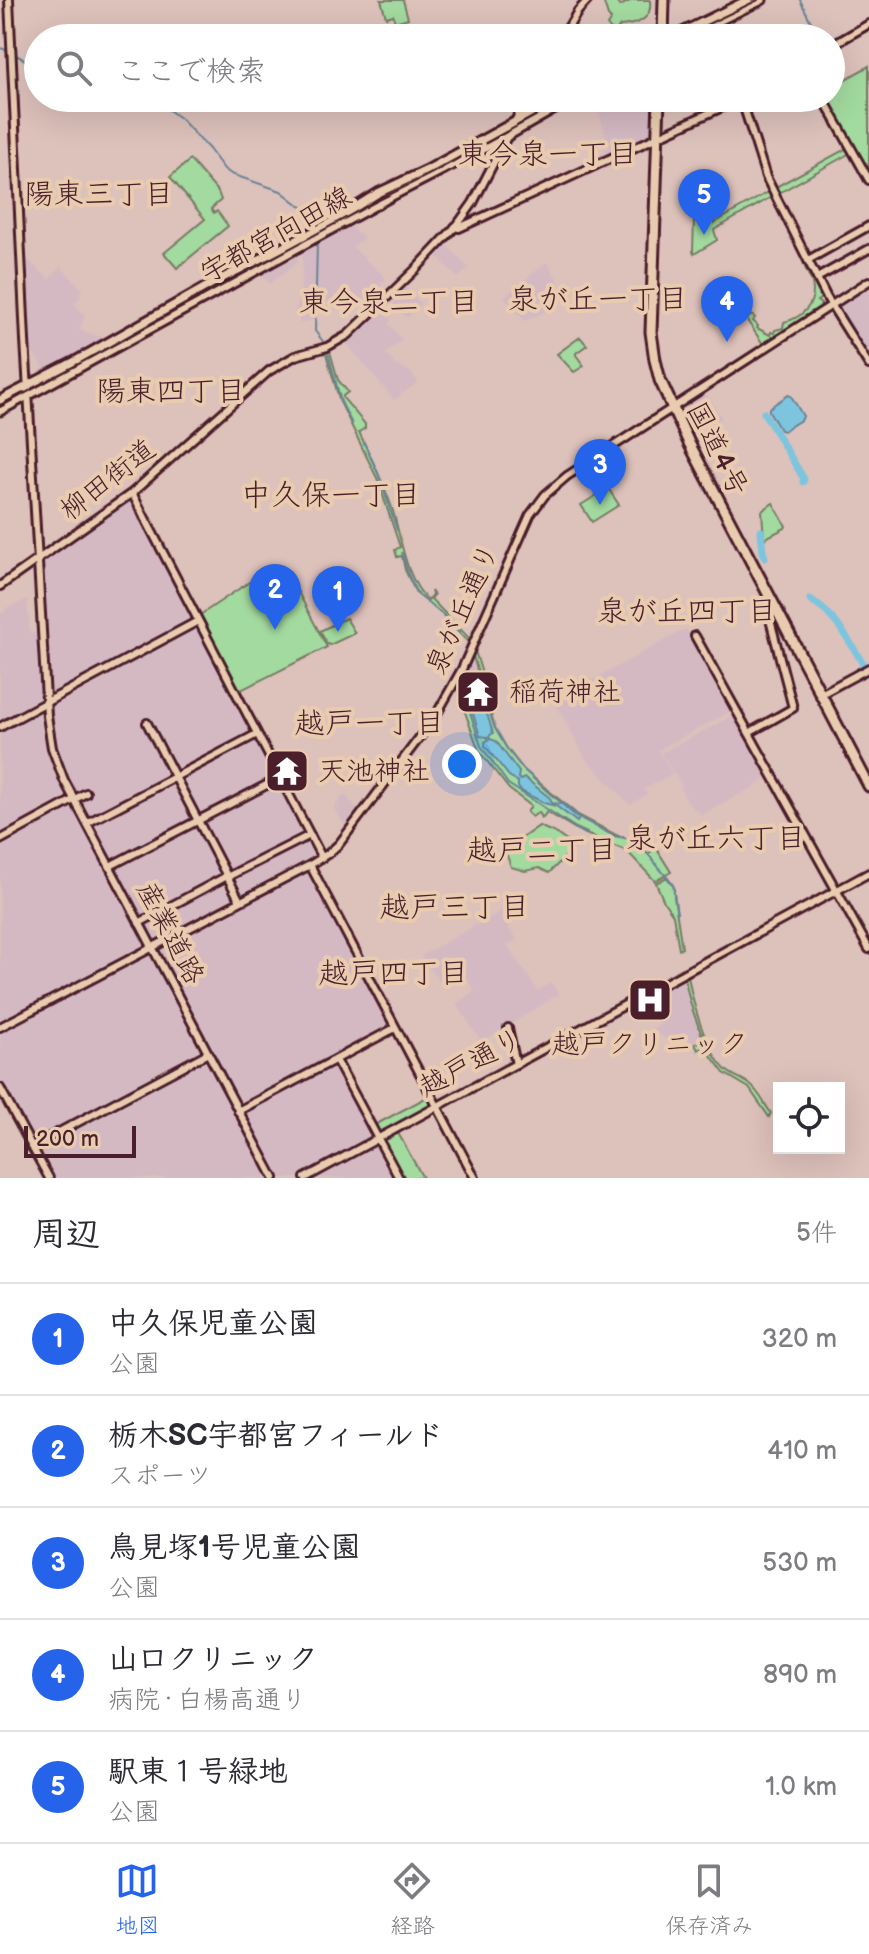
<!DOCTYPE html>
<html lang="ja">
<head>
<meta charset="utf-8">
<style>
	body { margin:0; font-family:"Balsamiq Sans","Klee One",sans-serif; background:#f7f7f7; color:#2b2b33 }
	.controls { position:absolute; right:24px; bottom:24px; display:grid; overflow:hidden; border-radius:0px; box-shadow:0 8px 32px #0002 }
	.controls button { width:72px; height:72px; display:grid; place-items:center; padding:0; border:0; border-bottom:2px solid #e1e1e2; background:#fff; color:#2b2b33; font:40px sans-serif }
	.scale { position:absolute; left:24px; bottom:20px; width:112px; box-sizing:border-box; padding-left:8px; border:4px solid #4a1f2b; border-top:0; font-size:22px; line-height:28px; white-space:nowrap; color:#4a1f2b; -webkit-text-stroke:6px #e9ccb0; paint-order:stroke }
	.you { position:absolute; left:462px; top:764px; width:28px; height:28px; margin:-20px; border:6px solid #fff; border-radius:50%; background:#1a73e8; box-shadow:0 0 0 12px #1a73e833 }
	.badge { display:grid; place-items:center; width:52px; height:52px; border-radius:50%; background:#2563eb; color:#fff; font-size:26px; font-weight:700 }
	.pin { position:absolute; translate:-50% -66px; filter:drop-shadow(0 2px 4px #0008) }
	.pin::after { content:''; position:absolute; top:42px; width:28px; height:24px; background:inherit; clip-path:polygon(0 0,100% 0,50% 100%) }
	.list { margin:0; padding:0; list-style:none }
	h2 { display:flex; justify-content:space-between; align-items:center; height:104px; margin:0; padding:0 32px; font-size:34px }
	h2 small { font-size:26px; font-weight:400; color:#7c7c81 }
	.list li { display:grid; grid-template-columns:52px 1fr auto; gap:24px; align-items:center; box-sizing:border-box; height:112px; padding:0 32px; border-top:2px solid #e1e1e2 }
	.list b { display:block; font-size:30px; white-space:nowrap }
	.list p { margin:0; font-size:26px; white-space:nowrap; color:#7c7c81 }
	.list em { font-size:26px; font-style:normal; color:#7c7c81 }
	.icon { flex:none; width:44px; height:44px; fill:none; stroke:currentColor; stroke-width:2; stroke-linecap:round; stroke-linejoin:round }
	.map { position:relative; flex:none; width:869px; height:1178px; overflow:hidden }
	.search { position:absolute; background:#fff; box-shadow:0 8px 32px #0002; left:24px; right:24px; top:24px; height:88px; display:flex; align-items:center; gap:20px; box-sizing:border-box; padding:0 28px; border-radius:44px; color:#7c7c81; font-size:30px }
	.sheet { height:664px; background:#fff }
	nav { display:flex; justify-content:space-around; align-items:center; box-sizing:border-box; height:112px; border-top:2px solid #e1e1e2; background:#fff; font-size:22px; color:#7c7c81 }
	nav a { display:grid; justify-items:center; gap:4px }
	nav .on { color:#2563eb }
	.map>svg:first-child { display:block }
</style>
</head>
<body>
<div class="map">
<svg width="869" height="1178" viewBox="0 0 869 1178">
	<rect width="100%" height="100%" fill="#ddc1bb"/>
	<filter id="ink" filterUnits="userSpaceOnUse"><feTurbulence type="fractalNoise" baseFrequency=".0125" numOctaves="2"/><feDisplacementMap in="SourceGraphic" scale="16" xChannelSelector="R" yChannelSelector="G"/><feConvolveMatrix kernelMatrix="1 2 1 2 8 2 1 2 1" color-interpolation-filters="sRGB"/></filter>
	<g filter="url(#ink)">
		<!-- built -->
		<g fill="#d4b9c3">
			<polygon points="606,98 651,98 653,120 652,135 606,158 603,150 609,147 598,109 604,106 602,99"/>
			<polygon points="350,224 357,234 359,232 364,238 352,247 386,278 380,285 389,294 371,311 361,302 352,310 340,296 334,298 335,309 312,307 313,320 299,323 299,314 293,314 300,300 301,290 303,250"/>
			<polygon points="444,243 469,268 458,278 434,253"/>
			<polygon points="297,253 298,262 270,284 260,273"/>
			<polygon points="26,258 49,279 61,267 83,290 79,294 81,297 74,304 85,316 79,330 108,339 48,373 32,352"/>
			<polygon points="547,262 561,286 552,293 560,304 525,321 504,297"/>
			<polygon points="404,285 421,304 407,318 390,299"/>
			<polygon points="869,288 869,359 839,310 840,307"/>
			<polygon points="379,309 391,320 388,324 402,339 386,353 395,365 409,371 418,382 394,400 344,340"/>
			<polygon points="704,395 707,396 722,418 706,428 715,443 698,451 682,417 683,409"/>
			<polygon points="131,498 318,855 315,859 308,863 392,1026 333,1059 396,1178 51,1178 0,1084 0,615 5,611 5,609 27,599 30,633 45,631 42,561"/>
			<polygon points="686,629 693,638 733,710 658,750 673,774 644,789 647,794 630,805 586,759 554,701"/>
			<polygon points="473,656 480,680 462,695 459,684"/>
			<polygon points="734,715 767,777 755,786 701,815 698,811 692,808 680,789 682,785 661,753"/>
			<polygon points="344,794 358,809 346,827 334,808"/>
			<polygon points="501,911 510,930 517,939 507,945 538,991 551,983 559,994 482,1042 456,1004 475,990 462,972 441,983 421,956"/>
			<polygon points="685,978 694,1018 704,1040 683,1050 679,1042 674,1044 653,1030 667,1017 667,987"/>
		</g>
		<!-- green -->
		<g fill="#a3da9f" stroke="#767c65" stroke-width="2">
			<polygon points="381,0 403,0 408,18 395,22 393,15 386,17"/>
			<path d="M603,0h11l6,6 12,-6h18c3,20 -14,25 -30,26l-4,6 -5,-2 -4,-5 4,-6 -3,-3z"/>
			<polygon points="869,66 869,175 826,98 831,98 831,87"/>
			<polygon points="849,147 852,152 777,194 774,188"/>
			<polygon points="190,160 218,192 221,200 211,209 214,213 217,211 228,226 177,268 164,253 205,219 170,177"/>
			<polygon points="770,191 773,196 714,230 717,240 694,254 693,251 694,220 709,211 714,223"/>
			<path d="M804,265h3l16,32 -6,4 5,4 -59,39 -17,-25 6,-4 3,3 -2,3 5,5 -1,2 13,7 1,-3 3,1 1,-3 8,-2 1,-6c18,-4 33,-18 28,-39 -2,-6 -6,-12 -8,-18z"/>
			<polygon points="580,337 587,345 576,353 576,355 584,366 574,372 557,354"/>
			<path d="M329,348l9,32 10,12 -5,4v2l22,26v4l-6,4c12,25 24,50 33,76 9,27 13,72 36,92l4,-5 -1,-4 3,4 -3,4 39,40 -2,3 -26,-28 -26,-21 -11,-23 -3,-14 -5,1 -2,-7 5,-3 -23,-69 -37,-76 -15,-52z"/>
			<polygon points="608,488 619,505 592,522 581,505"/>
			<polygon points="773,503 786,526 785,528 764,539 762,511"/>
			<polygon points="273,566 280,577 288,573 327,647 237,692 197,617"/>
			<polygon points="346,618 355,633 330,645 327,644 320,631"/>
			<polygon points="475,651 484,680 476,690 477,693 485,693 495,728 506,747 524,770 578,815 616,835 626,838 638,845 648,854 656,848 671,872 655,881 627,851 581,832 547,812 542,818 539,812 532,817 527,812 531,806 509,789 479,751 460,698 459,684 463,694 480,680 473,656"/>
			<polygon points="539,826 555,833 575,847 549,873 539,868 525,871 511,867 505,850"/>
			<polygon points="667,877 674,887 674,897 682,948 679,949 673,915 664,902 656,883"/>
			<path d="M688,976c5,28 17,74 38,94 7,6 15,8 22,13 10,7 16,20 23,30l-2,4 -20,-29 -25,-15 -12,-16 -6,-12 -8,5 -3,-6 9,-4c-9,-21 -16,-40 -19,-62z"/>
			<polygon points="429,1096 432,1107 381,1134 377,1133 373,1126"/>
			<polygon points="398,1133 423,1178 401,1178 383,1143 383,1141"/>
		</g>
		<!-- water -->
		<g fill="#7dc5de" stroke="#698396" stroke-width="2">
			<polygon points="788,395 791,396 803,416 802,419 783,431 780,430 769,411 769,408"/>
			<polygon points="472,698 480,699 483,701 493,733 489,736 490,739 496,741 519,772 518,778 520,780 525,778 550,798 552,803 562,804 579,819 577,822 556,806 544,803 521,791 518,787 518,782 509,776 485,746 485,742 488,740 487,737 480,736 469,701"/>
		</g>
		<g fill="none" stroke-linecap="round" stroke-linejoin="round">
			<!-- stream -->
			<g stroke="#698396" stroke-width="2">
				<polyline points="800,0 819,38"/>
				<polyline points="0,48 7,50"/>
				<polyline points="16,55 38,67"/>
				<polyline points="831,64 838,79"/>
				<polyline points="831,87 834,85"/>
				<polyline points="148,98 165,107 181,119 209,149 224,169 231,174 281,191 304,209 314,227"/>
				<polyline points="317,243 315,331 325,344"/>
				<polyline points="328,353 341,402 352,424"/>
				<polyline points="364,443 378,473 397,530"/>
				<polyline points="402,553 408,574 415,590 420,596 443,615 461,634"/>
				<polyline points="483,691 494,726 507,749 522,768 549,793 582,819 614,836 625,838 648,854 673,885 677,914"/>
				<polyline points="468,706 481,746 508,784 576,828 587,833"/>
			</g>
			<!-- river -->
			<g stroke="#7dc5de" stroke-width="7">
				<polyline points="764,413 804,479 803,482"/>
				<polyline points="761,531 763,551 765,558"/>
				<path d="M810,599c26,16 45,50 59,76"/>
			</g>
			<!-- secondary casing -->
			<g stroke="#4a1f2b" stroke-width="12">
				<g id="secondary">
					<polyline points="9,0 25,340 47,716 52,748 64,780 274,1178"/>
					<polyline points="562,38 578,11 588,0"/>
					<polyline points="831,46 869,24"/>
					<polyline points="741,98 766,177 827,298 869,365"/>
					<polyline points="823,98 869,180"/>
					<polyline points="455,227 459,228 742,98"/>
					<polyline points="808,260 869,226"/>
					<polyline points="817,278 869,249"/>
					<polyline points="132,493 322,858"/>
					<polyline points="0,586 132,493 269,371 295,356 327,347 348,335 416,269 458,224 473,203 527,98"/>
					<polyline points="695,636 869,949"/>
					<polyline points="821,694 869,668"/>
					<polyline points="147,723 240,901"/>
					<polyline points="0,727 198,621"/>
					<polyline points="749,733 793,708 768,612 768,598"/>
					<polyline points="87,823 257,734"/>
					<polyline points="0,840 86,793"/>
					<polyline points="310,865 475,1178"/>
					<polyline points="110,866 280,778"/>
					<polyline points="227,877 310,835"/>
					<polyline points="139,923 227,876"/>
					<polyline points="0,1027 310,865 329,853 339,844 435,717 462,669 530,515 545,495 567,476 869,281"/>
					<polyline points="508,1028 516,1064"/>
					<polyline points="336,1060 399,1178"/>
					<polyline points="0,1088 49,1178"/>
					<polyline points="238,1111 395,1028"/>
					<polyline points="31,1147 208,1053"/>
					<polyline points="305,1178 869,873"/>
				</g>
			</g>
			<!-- primary casing -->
			<g stroke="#4a1f2b" stroke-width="13">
				<g id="primary">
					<polyline points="670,38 748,0"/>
					<polyline points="683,38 762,0"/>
					<polyline points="0,400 77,360 213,283 330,223 378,193 427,170 558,98"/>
					<polyline points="0,411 394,195 497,142 574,98"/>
				</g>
			</g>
			<!-- highway casing -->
			<g stroke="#4a1f2b" stroke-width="15">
				<g id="highway">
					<polyline points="663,38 664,0"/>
					<polyline points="659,98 651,332 655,360 660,380 689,443 869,786"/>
				</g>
			</g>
			<!-- secondary -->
			<use href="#secondary" stroke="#e9ccb0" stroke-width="6"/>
			<!-- primary -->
			<use href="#primary" stroke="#e9ccb0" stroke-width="7"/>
			<!-- highway -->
			<use href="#highway" stroke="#e9ccb0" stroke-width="9"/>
			<!-- tram -->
			<g stroke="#4a1f2b" stroke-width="2">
				<polyline points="679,38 758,0"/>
				<polyline points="0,407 373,203 432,173 568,98"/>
			</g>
		</g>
	</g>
	<!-- icons -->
	<defs>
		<g id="temple-square" transform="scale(2.3)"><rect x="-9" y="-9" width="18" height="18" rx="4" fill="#4a1f2b" stroke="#e9ccb0"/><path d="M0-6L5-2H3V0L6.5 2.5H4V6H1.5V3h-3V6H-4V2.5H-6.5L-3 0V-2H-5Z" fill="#fff"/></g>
		<g id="hospital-square" transform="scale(2.3)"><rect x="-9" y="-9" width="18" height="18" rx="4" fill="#4a1f2b" stroke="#e9ccb0"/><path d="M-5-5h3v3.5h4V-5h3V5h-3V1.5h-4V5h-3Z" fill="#fff"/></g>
	</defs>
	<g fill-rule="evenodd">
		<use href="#temple-square" x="478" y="692"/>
		<use href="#temple-square" x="287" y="771"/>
		<use href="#hospital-square" x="650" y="1000"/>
	</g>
	<g text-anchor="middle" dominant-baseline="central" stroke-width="8" stroke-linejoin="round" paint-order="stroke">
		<!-- street labels -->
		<g font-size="28" fill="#4a1f2b" stroke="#e9ccb0">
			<text transform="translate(276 235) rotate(-29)">宇都宮向田線</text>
			<text transform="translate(717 449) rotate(63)">国道4号</text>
			<text transform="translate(108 480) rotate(-38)">柳田街道</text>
			<text transform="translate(463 609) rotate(-66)">泉が丘通り</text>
			<text transform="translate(170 933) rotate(62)">産業道路</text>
			<text transform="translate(471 1063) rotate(-28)">越戸通り</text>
		</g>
		<!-- poi labels -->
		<g font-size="28" fill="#4a1f2b" stroke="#e9ccb0" text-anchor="start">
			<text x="509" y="692">稲荷神社</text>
			<text x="318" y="771">天池神社</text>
			<text x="650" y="1044" text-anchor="middle">越戸クリニック</text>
		</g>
		<!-- neighbourhood labels -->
		<g font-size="30" fill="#4a1f2b" stroke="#e9ccb0">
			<text x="548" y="155">東今泉一丁目</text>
			<text x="99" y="195">陽東三丁目</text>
			<text x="598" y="300">泉が丘一丁目</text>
			<text x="389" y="303">東今泉二丁目</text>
			<text x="171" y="392">陽東四丁目</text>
			<text x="331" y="496">中久保一丁目</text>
			<text x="687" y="612">泉が丘四丁目</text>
			<text x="370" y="724">越戸一丁目</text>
			<text x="716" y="839">泉が丘六丁目</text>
			<text x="542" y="851">越戸二丁目</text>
			<text x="455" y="908">越戸三丁目</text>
			<text x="394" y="974">越戸四丁目</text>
		</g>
	</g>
</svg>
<div class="controls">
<button><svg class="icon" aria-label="locate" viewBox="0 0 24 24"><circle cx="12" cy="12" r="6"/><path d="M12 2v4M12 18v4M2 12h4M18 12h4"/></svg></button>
</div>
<div class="scale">200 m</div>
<div class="you"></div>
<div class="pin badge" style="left:338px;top:632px">1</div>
<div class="pin badge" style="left:275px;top:630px">2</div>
<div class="pin badge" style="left:600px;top:505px">3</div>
<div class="pin badge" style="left:727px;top:342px">4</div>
<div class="pin badge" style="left:704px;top:235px">5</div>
<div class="search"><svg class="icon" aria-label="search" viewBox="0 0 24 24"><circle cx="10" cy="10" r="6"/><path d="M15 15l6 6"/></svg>ここで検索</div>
</div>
<section class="sheet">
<h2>周辺<small>5件</small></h2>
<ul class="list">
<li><span class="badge">1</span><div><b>中久保児童公園</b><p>公園</p></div><em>320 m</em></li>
<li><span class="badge">2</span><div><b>栃木SC宇都宮フィールド</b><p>スポーツ</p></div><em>410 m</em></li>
<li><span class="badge">3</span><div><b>鳥見塚1号児童公園</b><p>公園</p></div><em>530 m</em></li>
<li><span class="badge">4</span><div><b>山口クリニック</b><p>病院 · 白楊高通り</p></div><em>890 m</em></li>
<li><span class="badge">5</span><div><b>駅東１号緑地</b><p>公園</p></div><em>1.0 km</em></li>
</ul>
</section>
<nav>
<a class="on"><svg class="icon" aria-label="map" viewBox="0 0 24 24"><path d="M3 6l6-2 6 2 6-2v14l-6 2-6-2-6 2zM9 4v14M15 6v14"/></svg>地図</a>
<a><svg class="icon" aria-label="directions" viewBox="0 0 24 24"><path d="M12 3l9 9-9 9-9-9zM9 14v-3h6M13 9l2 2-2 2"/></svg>経路</a>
<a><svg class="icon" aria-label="saved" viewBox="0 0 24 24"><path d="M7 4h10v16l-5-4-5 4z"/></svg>保存済み</a>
</nav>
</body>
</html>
